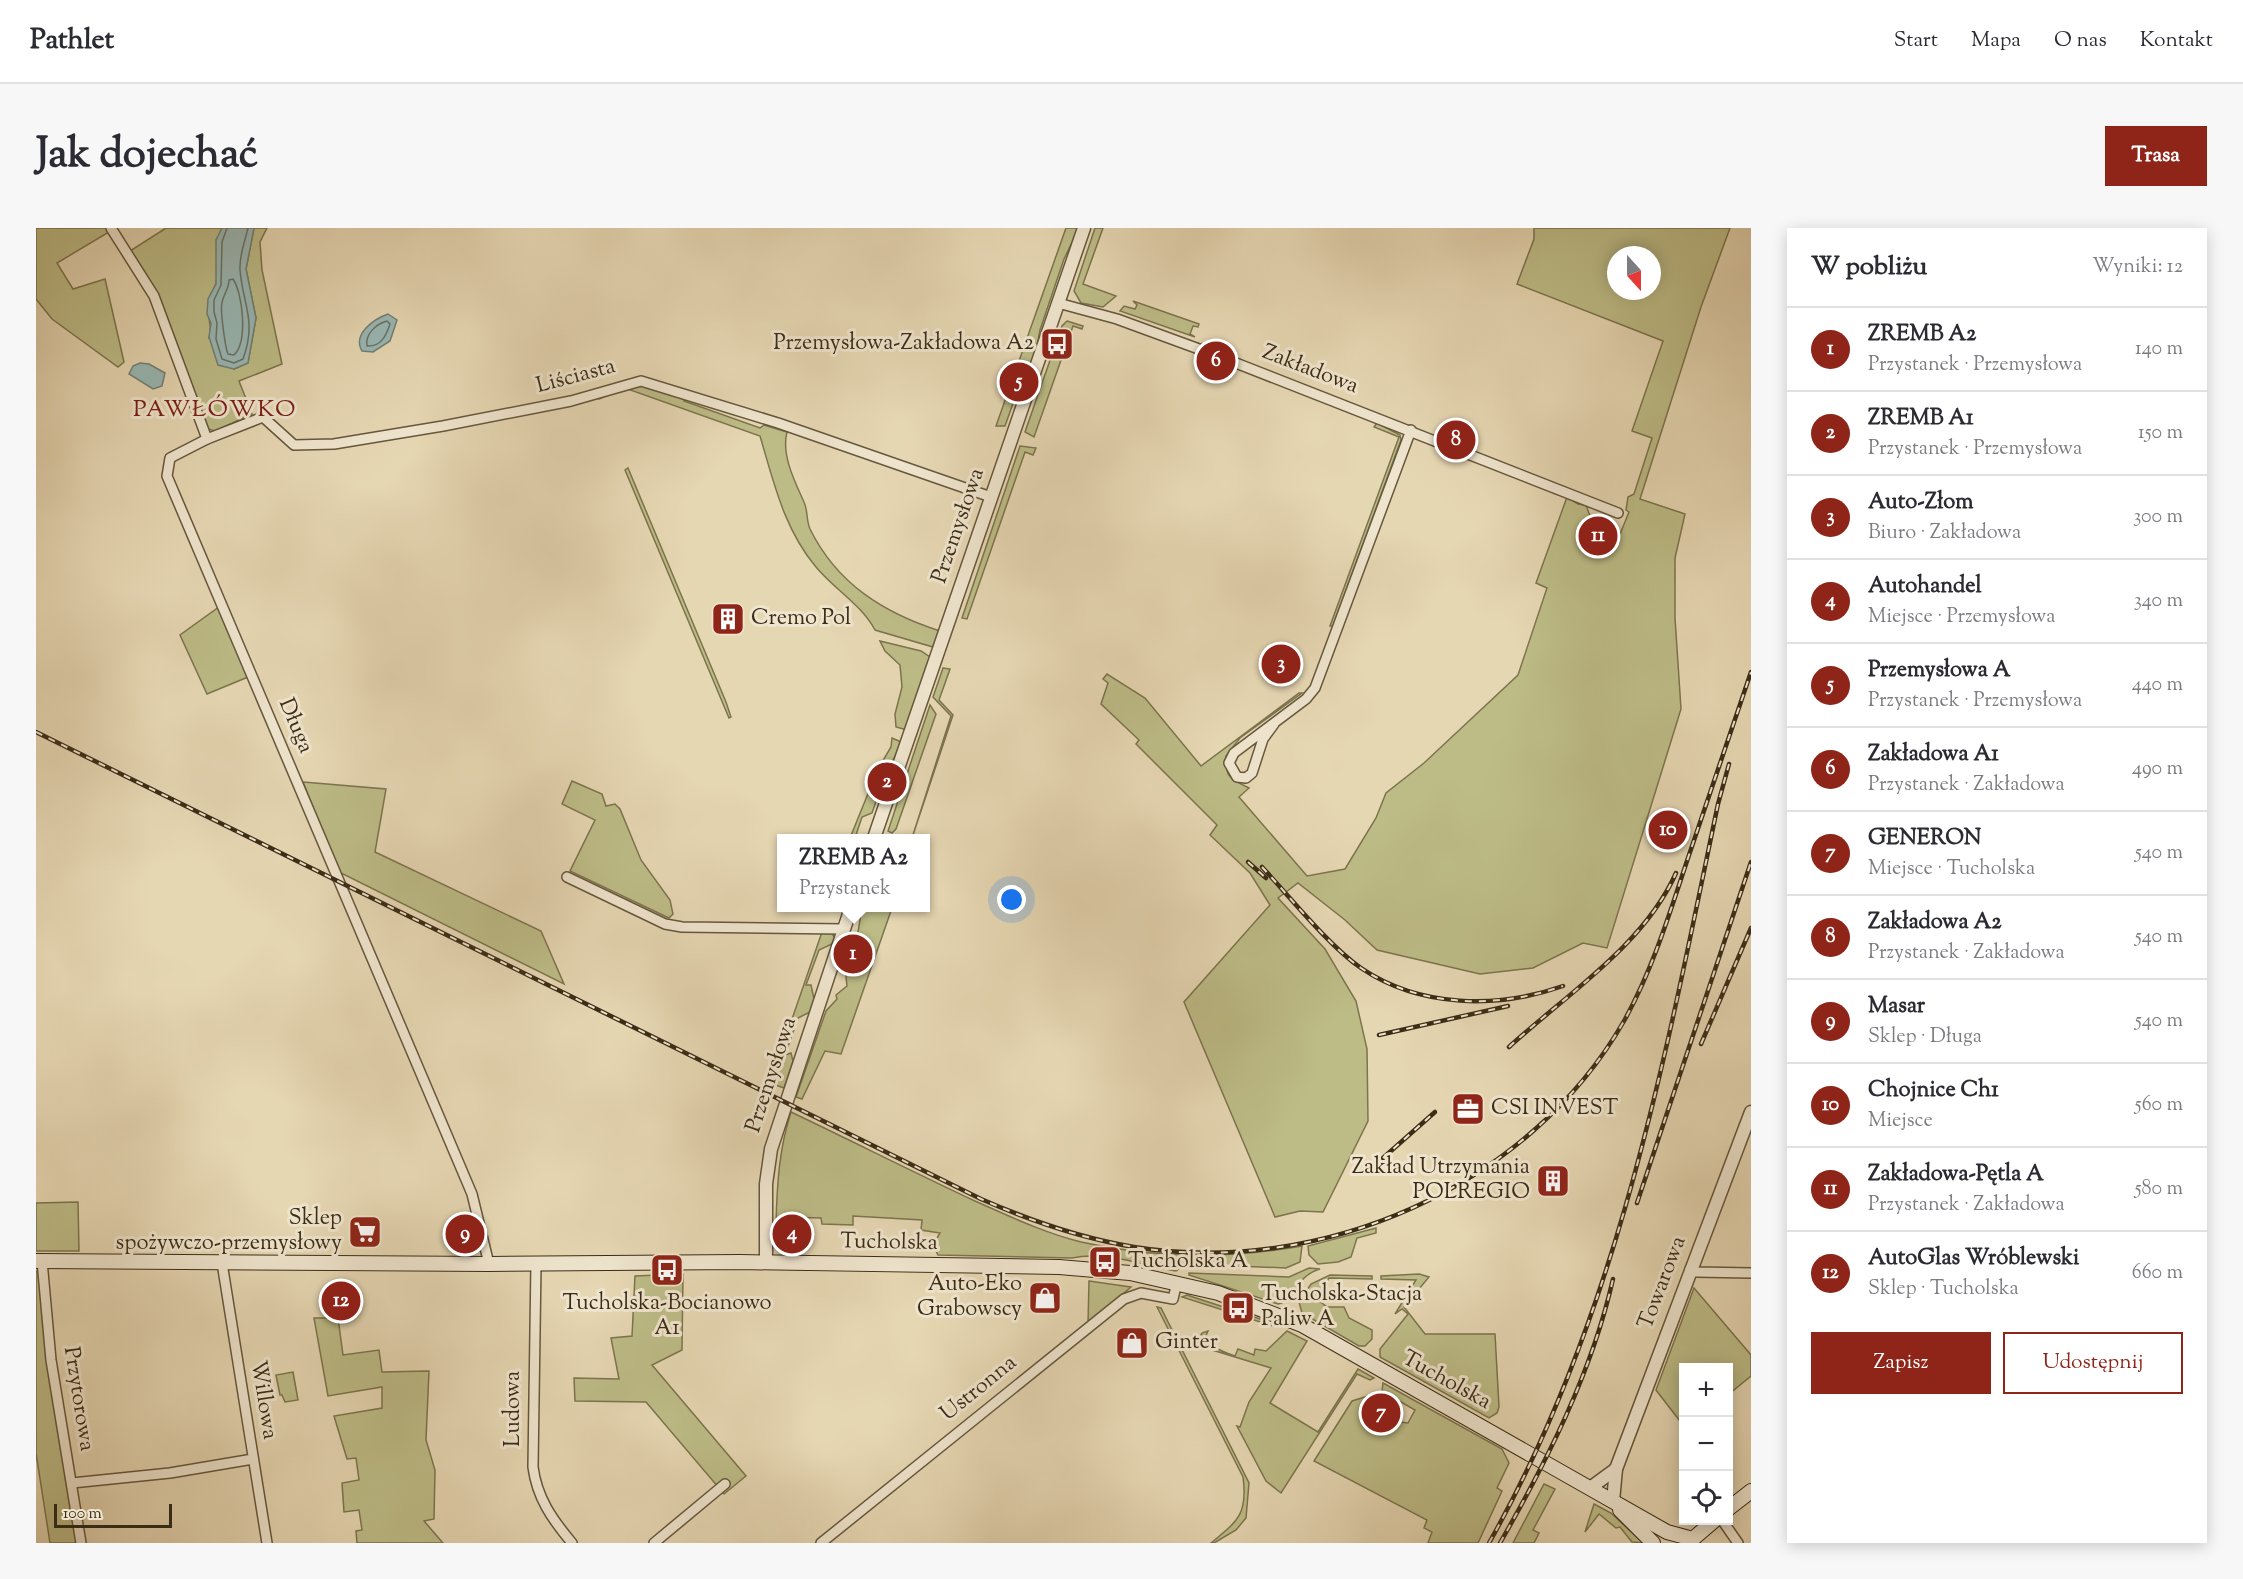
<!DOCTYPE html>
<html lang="pl">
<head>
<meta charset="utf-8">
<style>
	body { margin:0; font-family:"Sorts Mill Goudy",serif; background:#f7f7f7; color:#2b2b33 }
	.controls { position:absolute; right:18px; bottom:18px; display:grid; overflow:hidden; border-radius:0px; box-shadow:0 3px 15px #0003 }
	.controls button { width:54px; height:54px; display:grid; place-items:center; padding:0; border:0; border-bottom:2px solid #e1e1e2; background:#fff; color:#2b2b33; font:30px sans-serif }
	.compass { position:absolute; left:1571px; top:18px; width:54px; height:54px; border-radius:50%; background:#fff; box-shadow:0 3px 15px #0003; rotate:159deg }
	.scale { position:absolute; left:18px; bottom:15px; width:118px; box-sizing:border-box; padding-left:6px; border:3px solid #3b2c16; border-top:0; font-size:16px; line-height:21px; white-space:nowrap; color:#3b2c16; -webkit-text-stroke:4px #efe5ce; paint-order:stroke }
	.you { position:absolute; left:976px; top:672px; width:21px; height:21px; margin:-15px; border:4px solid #fff; border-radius:50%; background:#1a73e8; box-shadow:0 0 0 9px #1a73e833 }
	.badge { display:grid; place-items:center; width:39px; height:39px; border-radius:50%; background:#8f2418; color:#fff; font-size:20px; font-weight:700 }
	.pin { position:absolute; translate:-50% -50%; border:3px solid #fff; box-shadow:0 2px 6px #0006 }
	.popup { position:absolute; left:741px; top:606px; width:153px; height:78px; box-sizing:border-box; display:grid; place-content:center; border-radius:0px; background:#fff; filter:drop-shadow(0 2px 4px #0005); font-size:20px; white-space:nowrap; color:#7c7c81 }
	.popup b { font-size:22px; color:#2b2b33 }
	.popup::after { content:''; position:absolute; left:50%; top:100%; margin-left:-12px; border:12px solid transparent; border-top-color:#fff }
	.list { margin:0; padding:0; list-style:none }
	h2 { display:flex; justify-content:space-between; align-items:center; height:78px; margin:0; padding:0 24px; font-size:26px }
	h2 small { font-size:20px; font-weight:400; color:#7c7c81 }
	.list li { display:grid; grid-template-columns:39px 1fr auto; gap:18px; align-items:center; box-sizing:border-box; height:84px; padding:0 24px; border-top:2px solid #e1e1e2 }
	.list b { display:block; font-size:22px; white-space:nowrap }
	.list p { margin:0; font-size:20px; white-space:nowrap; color:#7c7c81 }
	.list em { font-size:20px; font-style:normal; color:#7c7c81 }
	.actions { display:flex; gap:12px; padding:18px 24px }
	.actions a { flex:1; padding:14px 0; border:2px solid #8f2418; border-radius:0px; text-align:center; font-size:21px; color:#8f2418 }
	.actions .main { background:#8f2418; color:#fff }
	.icon { flex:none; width:33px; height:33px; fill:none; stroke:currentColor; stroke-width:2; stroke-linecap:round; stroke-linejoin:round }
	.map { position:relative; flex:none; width:1715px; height:1315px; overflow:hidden; border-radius:0px }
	header { display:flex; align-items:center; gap:36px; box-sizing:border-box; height:84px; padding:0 30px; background:#fff; border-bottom:2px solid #e1e1e2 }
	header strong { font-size:28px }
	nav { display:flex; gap:33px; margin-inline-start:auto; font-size:21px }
	.intro { display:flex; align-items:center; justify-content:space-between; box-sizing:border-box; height:144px; padding:0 36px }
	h1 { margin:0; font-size:42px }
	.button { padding:15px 27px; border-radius:0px; background:#8f2418; color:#fff; font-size:21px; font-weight:700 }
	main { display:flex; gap:36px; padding:0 36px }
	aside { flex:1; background:#fff; border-radius:0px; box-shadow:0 3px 15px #0003 }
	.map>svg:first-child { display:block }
</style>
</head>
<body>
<header>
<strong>Pathlet</strong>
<nav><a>Start</a><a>Mapa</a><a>O nas</a><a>Kontakt</a></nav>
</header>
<div class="intro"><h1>Jak dojechać</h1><a class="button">Trasa</a></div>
<main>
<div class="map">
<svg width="1715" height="1315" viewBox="0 0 1715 1315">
	<rect width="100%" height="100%" fill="#e6d7b3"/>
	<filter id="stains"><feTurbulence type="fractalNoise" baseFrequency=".00333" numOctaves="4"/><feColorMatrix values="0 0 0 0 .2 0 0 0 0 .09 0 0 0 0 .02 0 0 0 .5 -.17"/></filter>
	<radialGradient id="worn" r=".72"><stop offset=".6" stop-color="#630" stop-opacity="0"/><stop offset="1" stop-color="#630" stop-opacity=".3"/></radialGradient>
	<!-- green -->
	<g fill="#bdbc87" stroke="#7c744e" stroke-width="1.5" fill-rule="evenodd">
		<polygon points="0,0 71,0 73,4 21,35 37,61 69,51 88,134 82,139 16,91 0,71"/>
		<path d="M130,0h56c-9,19 -2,36 -6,55 -3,10 -8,16 -8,27 0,10 5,17 1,28l25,31 14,-6 8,-45 -10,-49 8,-41h13l-7,14 2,28 20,94 -43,17 13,33 -37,17 -7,-2 -48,-131 -30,-47z"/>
		<polygon points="1030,0 1043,0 1028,31 1004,102 1000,124 989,147 987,147 969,198 960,198"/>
		<polygon points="1059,0 1067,0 1047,56 1080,68 1067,79 1045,75 1038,63"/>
		<path d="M1498,0h196l-29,79 -61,192 45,15 -10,44v60l6,91 -74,239 -24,-5 -50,25 -53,6 -103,-24 -32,-30 -47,-37 -20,15 47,51 31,52 11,48 1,72 -45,91 -23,-1 -25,6 -91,-215 86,-97 -20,-32 -40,-38 7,-10 -81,-81 3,-4 -38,-36 7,-21 -5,-4 4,-5 38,24 56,68 98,-73h3l-62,45 -14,18 -1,6 3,12 5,6 16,8 -10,9 68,79 38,-7 31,-51 10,-25 38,-30 94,-88 29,-87 -11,-5 31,-86 11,7 8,1 11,30 19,9 13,-32 -3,-2 2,-13 6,-3 18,-56 -20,-7 31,-90 -146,-57 17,-45zM1580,27h36v36h-36z"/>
		<polygon points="1097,73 1163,96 1162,99 1157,98 1154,106 1159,109 1084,83 1088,78 1099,81 1101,77"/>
		<polygon points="1031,93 1047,98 1046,101 1037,98 998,209 989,204 1026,98"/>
		<path d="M593,158h13l43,12 -1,3 76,27 4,-3 23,7c-6,23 8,50 17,70 4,8 2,18 6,27 27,55 74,84 130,102l-7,16 -58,-17c-13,-25 -41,-41 -59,-63 -32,-38 -42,-84 -56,-131l-135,-48 -26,11 -1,-2z"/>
		<polygon points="1341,195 1364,207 1365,212 1297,398 1294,398 1363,209 1338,199"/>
		<polygon points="984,218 1000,220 997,227 989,224 931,391 926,390"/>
		<polygon points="592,240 690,474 695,489 693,490 589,242"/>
		<polygon points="183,379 212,449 171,466 144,407"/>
		<polygon points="844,413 885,423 894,429 871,502 860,499 859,486 866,459 864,437 849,423"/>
		<polygon points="907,440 914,441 903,472 917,487 876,610 915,488 897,469"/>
		<polygon points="894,477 900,486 860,601 856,605 852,603"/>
		<polygon points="856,510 865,514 853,542 851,542 836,585 826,589 819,610 814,610 842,541 855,519"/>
		<polygon points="536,553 566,566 570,578 579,576 584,581 605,632 634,672 637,686 633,690 534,643 559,592 526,576"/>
		<polygon points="267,554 350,561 339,624 505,703 528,756 303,644"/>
		<polygon points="826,680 856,680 805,826 789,823 766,871 760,869 790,783 801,771 800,767 811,758 809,739 812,740 814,736 817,736 823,718 820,716"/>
		<polygon points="786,704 795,704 799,710 796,716 783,722 770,757 775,757 778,771 774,784 762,790 749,827 755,825 757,833 748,860 734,855"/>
		<path d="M755,884c61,29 122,60 184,89 34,15 69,32 106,41 72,16 148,17 221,4l-2,16 -14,6 -101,-4 -9,7c-34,-6 -70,-20 -104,-13l-134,-3 -5,-10 7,-12 -19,-3 1,-10 -69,-4v9l-31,-1 -1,-6 -35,-1 -1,7h-9c1,-39 3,-75 15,-112z"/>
		<polygon points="42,974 43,1023 0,1023 0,975"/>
		<polygon points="1340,1000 1340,1005 1321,1010 1315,1029 1302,1034 1282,1036 1273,1027 1272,1018"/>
		<path d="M1273,1040l11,1c-25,7 -25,32 -42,35l-89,-29v-2l100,4z"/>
		<polygon points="0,1043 3,1045 43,1315 14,1315 0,1225"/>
		<polygon points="647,1046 646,1122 616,1137 710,1248 688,1266 610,1174 539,1173 538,1150 583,1151 575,1110 596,1108 599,1048"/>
		<polygon points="1383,1046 1393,1049 1368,1079 1389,1106 1459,1106 1463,1179 1461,1185 1453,1190 1344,1129 1344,1121 1372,1086 1366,1081 1359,1086 1380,1052 1345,1051 1345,1048"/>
		<polygon points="1294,1047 1336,1048 1336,1051 1293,1050 1281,1071 1291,1079 1308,1079 1313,1090 1336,1102 1336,1111 1329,1118 1323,1118 1266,1085 1263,1074 1275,1056"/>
		<polygon points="1053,1053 1095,1059 1052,1096"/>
		<polygon points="1658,1060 1715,1127 1715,1148 1693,1166 1692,1140 1648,1140 1647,1197 1620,1162"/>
		<polygon points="1151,1067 1224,1091 1237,1098 1146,1069"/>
		<path d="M1121,1079l4,1 88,175 -3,35 -10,12 -22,13h-3c27,-22 37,-29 32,-66z"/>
		<polygon points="278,1090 302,1090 307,1127 343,1122 346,1144 393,1143 390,1212 399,1242 398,1291 388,1293 407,1315 321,1315 320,1303 326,1302 323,1282 308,1284 306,1255 323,1252 320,1230 311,1231 298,1188 346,1180 346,1159 292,1168"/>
		<path d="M1172,1103l-3,7c8,10 18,14 30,18l3,-7 16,6 1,-6 11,2 21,-20 20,10 -37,62 48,29 40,-63 16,9 -4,2 -13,-6 -76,119 -15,-12 -29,-55 3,1 9,-25 22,-34 -62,-19 -10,-11 3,-5z"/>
		<polygon points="257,1144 262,1172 249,1174 246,1167 244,1167 240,1147"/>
		<polygon points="1347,1155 1466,1221 1473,1235 1461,1260 1466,1263 1442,1315 1392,1315 1396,1304 1388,1300 1391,1292 1278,1233 1316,1173 1332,1168 1333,1175 1364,1194 1372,1195 1379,1182 1346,1163"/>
		<polygon points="1508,1256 1519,1261 1497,1302 1503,1305 1498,1315 1477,1315"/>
		<polygon points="1558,1276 1575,1285 1607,1315 1596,1314 1584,1299 1580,1300 1563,1286 1549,1304"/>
	</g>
	<!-- water -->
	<g fill="#99b8b5" stroke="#738075" stroke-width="1.5">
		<polygon points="186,0 218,0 210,41 220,90 212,135 198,141 182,137 173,109 175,95 171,86 172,71 180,56 180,12"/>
		<path d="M352,86l9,6 -7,21 -17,11 -11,-1c-10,-17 12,-32 26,-37z"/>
		<polygon points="104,135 113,136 129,145 126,158 117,161 93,146 97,138"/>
	</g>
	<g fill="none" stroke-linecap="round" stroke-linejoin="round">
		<!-- shore -->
		<g stroke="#6a7266" stroke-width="1.5">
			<path d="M191,0l-5,14 -1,43 -7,15v12l3,11 -1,16 6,20 12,4 9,-4c14,-39 0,-53 -3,-89 -1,-14 5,-29 8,-42"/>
			<path d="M197,51c10,15 15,63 1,76l-6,-1c-3,-7 -8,-45 -6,-51 1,-8 7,-14 7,-23z"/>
			<path d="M351,93l3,3c-4,12 -9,23 -23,22 -2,-12 9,-22 20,-25z"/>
		</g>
		<!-- minor casing -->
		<g stroke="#66573d" stroke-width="12">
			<g id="minor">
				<polyline points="75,0 118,68 171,211 134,230 131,248 436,966 453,1036"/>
				<polyline points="1022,75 1081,91 1182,128 1582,285"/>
				<polyline points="171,211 227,189 258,217 298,216 407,198 535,173 605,153 742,195 955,269"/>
				<polyline points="1238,496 1227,511 1216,545 1210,550 1201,549 1193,535 1198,525 1270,471 1279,460 1375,202"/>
				<polyline points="531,649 629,696 646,699 807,701"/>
				<polyline points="6,1033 15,1132 45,1315"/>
				<polyline points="186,1035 231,1315"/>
				<path d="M500,1035l-3,204c4,31 19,52 39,76"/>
				<polyline points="1654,1041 1661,1044 1715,1045"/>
				<polyline points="36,1255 134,1245 217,1231"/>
				<polyline points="1686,1292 1702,1315"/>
				<polyline points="618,1315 689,1256"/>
				<polyline points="785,1315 1088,1071 1105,1065 1137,1071 1141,1054"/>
			</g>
		</g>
		<!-- tertiary casing -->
		<g stroke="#66573d" stroke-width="15">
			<g id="tertiary">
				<polyline points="838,610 1048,0"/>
				<polyline points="730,1034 730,956 735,921 815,680"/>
				<polyline points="1554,1260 1580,1241"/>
				<polyline points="1577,1273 1580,1241 1715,884"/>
			</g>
		</g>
		<!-- secondary casing -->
		<g stroke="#3b2c16" stroke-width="16">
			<g id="secondary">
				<polyline points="0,1033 453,1036 704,1034 1023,1039 1094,1045 1182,1065 1266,1097 1631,1304 1657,1311"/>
				<polyline points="1692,1281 1715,1263"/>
				<polyline points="1584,1282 1617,1315"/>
				<polyline points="1652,1315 1679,1292"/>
			</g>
		</g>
		<!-- minor -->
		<use href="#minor" stroke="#efe5ce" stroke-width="9"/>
		<!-- tertiary -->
		<use href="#tertiary" stroke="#efe5ce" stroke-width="12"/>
		<!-- secondary -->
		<use href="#secondary" stroke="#efe5ce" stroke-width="14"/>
		<!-- rail casing -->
		<g stroke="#3b2c16" stroke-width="4.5">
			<g id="rail">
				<path d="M0,504l945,467c50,22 99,39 153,48 187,30 395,-60 490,-226 28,-50 45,-106 63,-160 21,-63 43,-126 64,-189"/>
				<polyline points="1212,634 1230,650"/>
				<path d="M1226,639c28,30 67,79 99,101 59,40 137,41 202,18"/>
				<polyline points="1343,807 1472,778"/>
				<polyline points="1665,816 1715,700"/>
				<path d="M1473,819c58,-53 135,-102 167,-174"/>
				<polyline points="1347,930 1399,884"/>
				<polyline points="1601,975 1715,634"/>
				<path d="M1453,1315c129,-228 176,-485 229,-739l11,-40"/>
				<path d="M1464,1315c47,-82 92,-171 113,-264"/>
			</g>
		</g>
		<!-- rail -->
		<use href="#rail" stroke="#efe5ce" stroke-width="2" stroke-dasharray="7" stroke-linecap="butt"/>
	</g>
	<!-- icons -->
	<defs>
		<g id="bus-square" transform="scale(1.725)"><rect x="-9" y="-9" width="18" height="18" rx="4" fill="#8f2418" stroke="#efe5ce"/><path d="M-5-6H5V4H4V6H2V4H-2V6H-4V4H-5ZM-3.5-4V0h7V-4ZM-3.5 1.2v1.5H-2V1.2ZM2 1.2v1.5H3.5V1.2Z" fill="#fff"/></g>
		<g id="building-square" transform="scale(1.725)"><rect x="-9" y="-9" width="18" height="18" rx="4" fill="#8f2418" stroke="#efe5ce"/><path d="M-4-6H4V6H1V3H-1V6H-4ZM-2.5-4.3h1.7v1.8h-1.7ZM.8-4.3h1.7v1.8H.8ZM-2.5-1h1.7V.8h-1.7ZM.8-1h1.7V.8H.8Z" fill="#fff"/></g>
		<g id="office-square" transform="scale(1.725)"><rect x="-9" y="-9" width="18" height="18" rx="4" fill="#8f2418" stroke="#efe5ce"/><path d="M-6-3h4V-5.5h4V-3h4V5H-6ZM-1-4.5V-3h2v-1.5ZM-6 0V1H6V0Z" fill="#fff"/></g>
		<g id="supermarket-square" transform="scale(1.725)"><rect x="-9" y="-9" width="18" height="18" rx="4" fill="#8f2418" stroke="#efe5ce"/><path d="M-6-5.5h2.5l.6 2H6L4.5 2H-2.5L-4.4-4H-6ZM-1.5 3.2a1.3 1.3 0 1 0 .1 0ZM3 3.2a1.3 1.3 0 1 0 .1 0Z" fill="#fff"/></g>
		<g id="shop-square" transform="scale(1.725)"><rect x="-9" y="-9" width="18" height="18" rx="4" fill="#8f2418" stroke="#efe5ce"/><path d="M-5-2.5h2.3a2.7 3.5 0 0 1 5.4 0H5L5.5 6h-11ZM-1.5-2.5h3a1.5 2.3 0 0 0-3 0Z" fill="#fff"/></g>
	</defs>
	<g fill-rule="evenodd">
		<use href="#bus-square" x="1021" y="116"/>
		<use href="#building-square" x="692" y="391"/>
		<use href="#office-square" x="1432" y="881"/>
		<use href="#building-square" x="1517" y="953"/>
		<use href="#supermarket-square" x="329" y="1004"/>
		<use href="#bus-square" x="1069" y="1034"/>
		<use href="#bus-square" x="631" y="1042"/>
		<use href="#shop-square" x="1009" y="1070"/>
		<use href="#bus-square" x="1202" y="1080"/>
		<use href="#shop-square" x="1096" y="1115"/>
	</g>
	<g text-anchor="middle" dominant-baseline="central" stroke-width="6" stroke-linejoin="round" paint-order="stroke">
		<!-- poi labels -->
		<g font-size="22" fill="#3b2c16" stroke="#efe5ce" text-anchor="start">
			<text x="998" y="116" text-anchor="end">Przemysłowa-Zakładowa A2</text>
			<text x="715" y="391">Cremo Pol</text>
			<text x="1455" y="881">CSI INVEST</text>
			<text x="1494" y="940" text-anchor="end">Zakład Utrzymania<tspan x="1494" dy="25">POLREGIO</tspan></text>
			<text x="306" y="991" text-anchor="end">Sklep<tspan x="306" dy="25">spożywczo-przemysłowy</tspan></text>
			<text x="1092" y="1034">Tucholska A</text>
			<text x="986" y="1057" text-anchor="end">Auto-Eko<tspan x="986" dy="25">Grabowscy</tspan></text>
			<text x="1225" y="1067">Tucholska-Stacja<tspan x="1225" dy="25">Paliw A</tspan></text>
			<text x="631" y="1076" text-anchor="middle">Tucholska-Bocianowo<tspan x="631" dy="25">A1</tspan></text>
			<text x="1119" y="1115">Ginter</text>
		</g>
		<!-- street labels -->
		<g font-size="22" fill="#3b2c16" stroke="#efe5ce">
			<text transform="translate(1274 142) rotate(21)">Zakładowa</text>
			<text transform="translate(540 149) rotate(-15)">Liściasta</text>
			<text transform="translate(923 298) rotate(-71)">Przemysłowa</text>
			<text transform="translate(259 498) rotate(67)">Długa</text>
			<text transform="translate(736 847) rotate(-72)">Przemysłowa</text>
			<text transform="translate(853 1015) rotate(1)">Tucholska</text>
			<text transform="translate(1627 1055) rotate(-69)">Towarowa</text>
			<text transform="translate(1410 1153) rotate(29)">Tucholska</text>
			<text transform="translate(943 1161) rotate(-39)">Ustronna</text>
			<text transform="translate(42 1171) rotate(81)">Przytorowa</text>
			<text transform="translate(227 1172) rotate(81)">Willowa</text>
			<text transform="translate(478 1181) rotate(-90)">Ludowa</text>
		</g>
		<!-- neighbourhood labels -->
		<g font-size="24" letter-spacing="1.5" fill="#7a1f14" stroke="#efe5ce">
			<text x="179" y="182">PAWŁÓWKO</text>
		</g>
	</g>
	<rect width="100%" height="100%" filter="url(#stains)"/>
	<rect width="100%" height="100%" fill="url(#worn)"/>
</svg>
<div class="controls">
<button>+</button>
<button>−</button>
<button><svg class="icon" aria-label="locate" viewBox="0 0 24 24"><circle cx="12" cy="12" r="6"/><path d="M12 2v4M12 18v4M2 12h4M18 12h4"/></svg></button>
</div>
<svg class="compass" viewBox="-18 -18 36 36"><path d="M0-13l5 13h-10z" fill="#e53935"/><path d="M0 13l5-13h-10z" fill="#7c7c81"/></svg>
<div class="scale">100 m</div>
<div class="you"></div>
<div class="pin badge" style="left:817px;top:726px">1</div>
<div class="popup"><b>ZREMB A2</b>Przystanek</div>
<div class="pin badge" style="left:851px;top:554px">2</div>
<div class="pin badge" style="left:1245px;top:436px">3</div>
<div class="pin badge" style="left:756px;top:1006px">4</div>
<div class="pin badge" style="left:983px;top:154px">5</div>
<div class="pin badge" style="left:1180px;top:133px">6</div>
<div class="pin badge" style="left:1345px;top:1185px">7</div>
<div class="pin badge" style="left:1420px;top:212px">8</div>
<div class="pin badge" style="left:429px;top:1006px">9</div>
<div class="pin badge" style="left:1632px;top:602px">10</div>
<div class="pin badge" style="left:1562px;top:308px">11</div>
<div class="pin badge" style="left:305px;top:1073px">12</div>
</div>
<aside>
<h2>W pobliżu<small>Wyniki: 12</small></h2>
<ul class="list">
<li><span class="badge">1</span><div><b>ZREMB A2</b><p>Przystanek · Przemysłowa</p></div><em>140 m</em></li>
<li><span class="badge">2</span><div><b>ZREMB A1</b><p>Przystanek · Przemysłowa</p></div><em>150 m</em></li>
<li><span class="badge">3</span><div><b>Auto-Złom</b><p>Biuro · Zakładowa</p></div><em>300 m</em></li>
<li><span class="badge">4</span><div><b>Autohandel</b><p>Miejsce · Przemysłowa</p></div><em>340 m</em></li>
<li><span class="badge">5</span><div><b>Przemysłowa A</b><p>Przystanek · Przemysłowa</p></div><em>440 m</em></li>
<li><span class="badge">6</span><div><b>Zakładowa A1</b><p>Przystanek · Zakładowa</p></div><em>490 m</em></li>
<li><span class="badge">7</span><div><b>GENERON</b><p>Miejsce · Tucholska</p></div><em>540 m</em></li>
<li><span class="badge">8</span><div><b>Zakładowa A2</b><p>Przystanek · Zakładowa</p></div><em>540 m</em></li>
<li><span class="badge">9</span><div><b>Masar</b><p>Sklep · Długa</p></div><em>540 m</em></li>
<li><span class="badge">10</span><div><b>Chojnice Ch1</b><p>Miejsce</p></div><em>560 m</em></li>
<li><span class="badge">11</span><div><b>Zakładowa-Pętla A</b><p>Przystanek · Zakładowa</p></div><em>580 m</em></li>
<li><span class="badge">12</span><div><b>AutoGlas Wróblewski</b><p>Sklep · Tucholska</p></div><em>660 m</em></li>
</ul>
<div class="actions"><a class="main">Zapisz</a><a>Udostępnij</a></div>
</aside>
</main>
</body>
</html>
